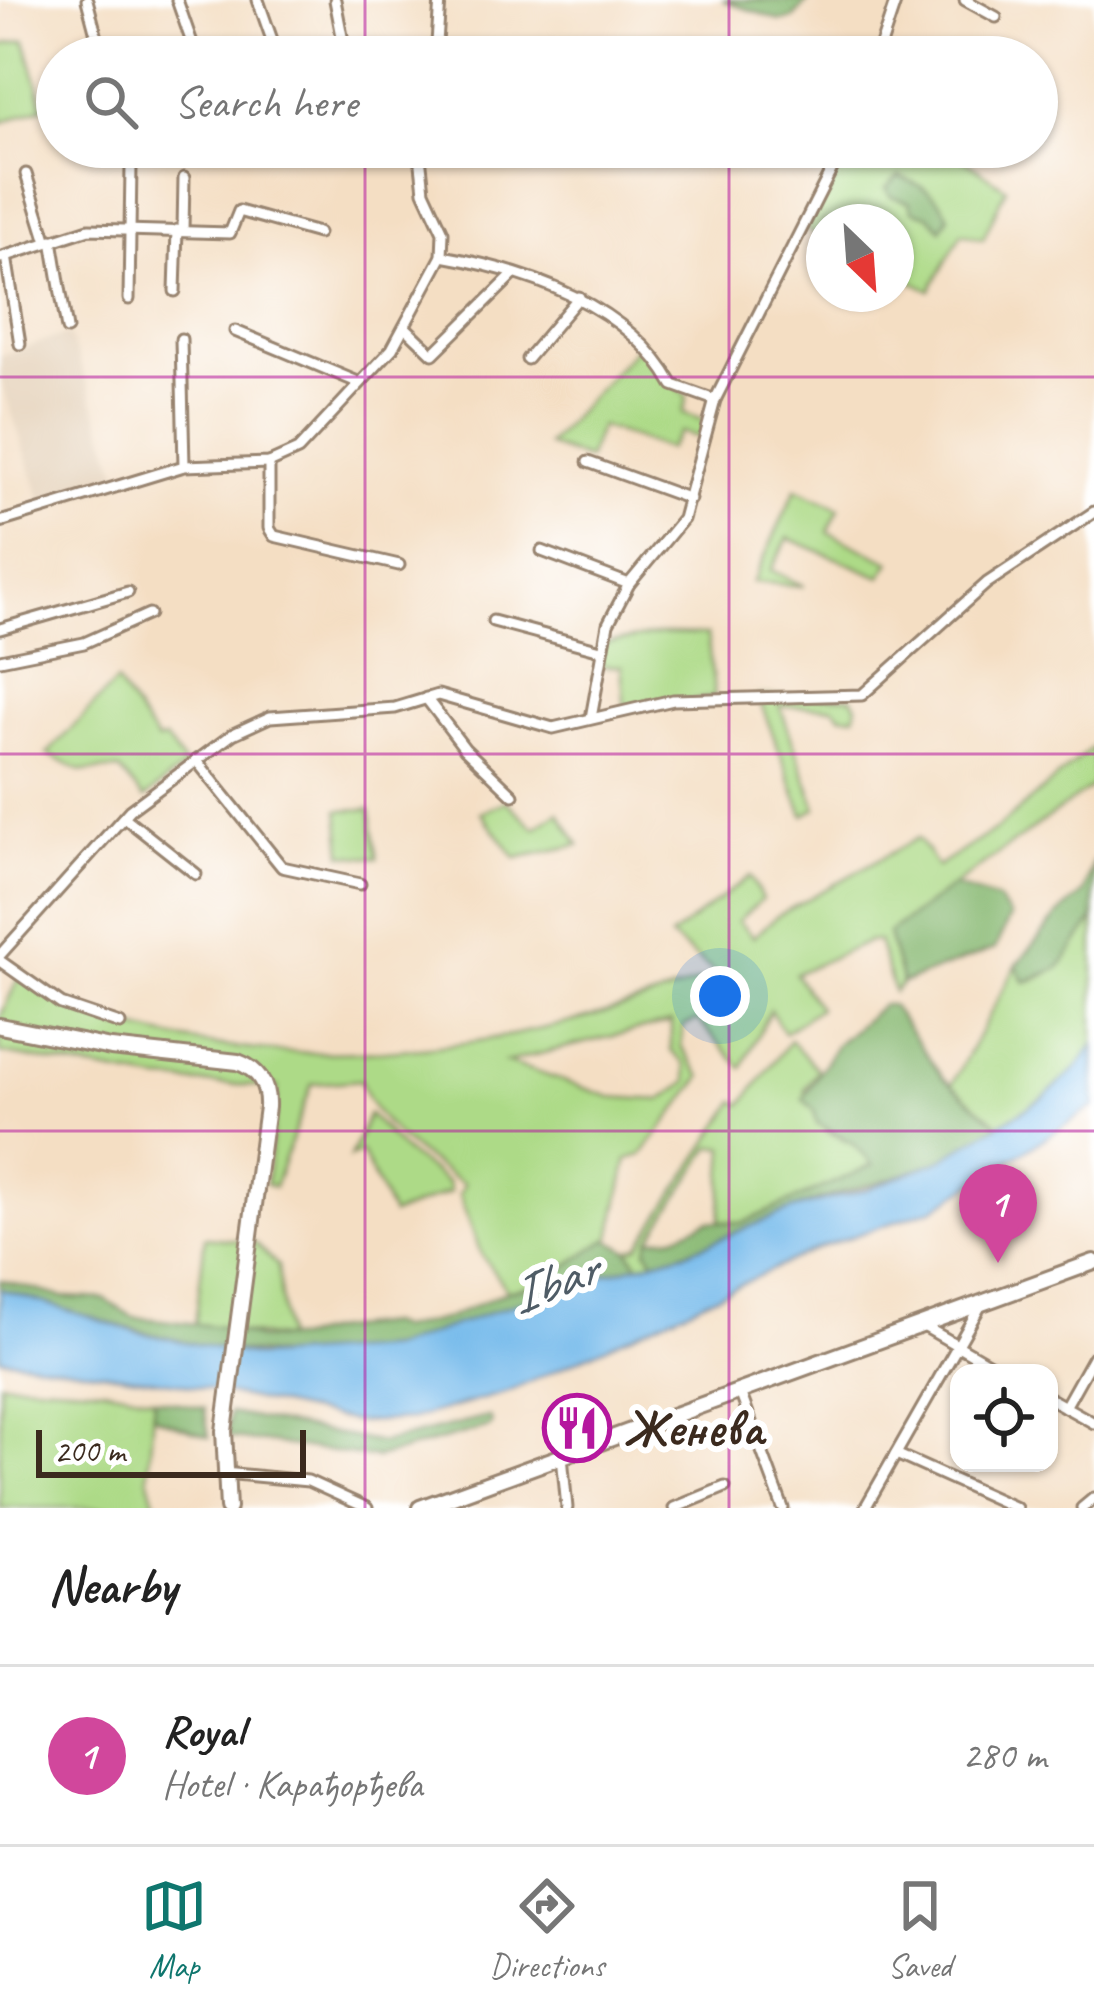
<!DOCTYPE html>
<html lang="en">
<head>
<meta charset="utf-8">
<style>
	body { margin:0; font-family:Caveat,sans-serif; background:#f2f2f2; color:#222 }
	.controls { position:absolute; right:36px; bottom:36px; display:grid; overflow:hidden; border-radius:24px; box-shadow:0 3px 9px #0004 }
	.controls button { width:108px; height:108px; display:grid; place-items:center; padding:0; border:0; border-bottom:3px solid #e0e0e0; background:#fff; color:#222; font:60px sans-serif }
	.compass { position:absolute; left:806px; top:204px; width:108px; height:108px; border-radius:50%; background:#fff; box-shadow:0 3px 9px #0004; rotate:155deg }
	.scale { position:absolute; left:36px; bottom:30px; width:270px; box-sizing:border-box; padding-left:12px; border:6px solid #3b2a1e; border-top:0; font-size:33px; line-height:42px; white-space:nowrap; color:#3b2a1e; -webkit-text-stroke:9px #fff; paint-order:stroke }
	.you { position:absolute; left:720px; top:996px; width:42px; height:42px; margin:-30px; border:9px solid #fff; border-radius:50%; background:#1a73e8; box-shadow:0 0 0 18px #1a73e833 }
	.badge { display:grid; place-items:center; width:78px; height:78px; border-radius:50%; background:#0f766e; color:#fff; font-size:39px; font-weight:700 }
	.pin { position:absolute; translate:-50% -99px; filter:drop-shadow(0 3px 6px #0008) }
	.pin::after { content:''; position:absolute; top:63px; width:42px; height:36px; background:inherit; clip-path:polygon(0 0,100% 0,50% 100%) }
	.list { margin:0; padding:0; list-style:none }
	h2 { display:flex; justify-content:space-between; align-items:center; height:156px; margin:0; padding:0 48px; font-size:51px }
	h2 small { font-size:39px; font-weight:400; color:#767676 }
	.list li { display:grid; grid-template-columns:78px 1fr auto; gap:36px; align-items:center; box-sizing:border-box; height:180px; padding:0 48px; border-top:3px solid #e0e0e0 }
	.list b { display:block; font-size:45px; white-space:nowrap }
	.list p { margin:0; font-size:39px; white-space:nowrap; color:#767676 }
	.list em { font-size:39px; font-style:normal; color:#767676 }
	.icon { flex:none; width:66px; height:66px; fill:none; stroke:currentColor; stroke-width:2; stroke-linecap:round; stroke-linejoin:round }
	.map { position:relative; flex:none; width:1094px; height:1508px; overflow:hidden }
	.search { position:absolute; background:#fff; box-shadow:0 3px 9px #0004; left:36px; right:36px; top:36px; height:132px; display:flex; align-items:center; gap:30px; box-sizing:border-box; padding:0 42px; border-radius:66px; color:#767676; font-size:45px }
	.sheet { height:336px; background:#fff }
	nav { display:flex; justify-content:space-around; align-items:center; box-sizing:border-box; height:168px; border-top:3px solid #e0e0e0; background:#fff; font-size:33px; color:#767676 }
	nav a { display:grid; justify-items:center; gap:6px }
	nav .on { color:#0f766e }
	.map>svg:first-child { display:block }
</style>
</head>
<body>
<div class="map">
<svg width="1094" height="1508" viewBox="0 0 1094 1508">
	<rect width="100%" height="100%" fill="#fff"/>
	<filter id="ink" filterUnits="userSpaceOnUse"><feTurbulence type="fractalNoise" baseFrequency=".00833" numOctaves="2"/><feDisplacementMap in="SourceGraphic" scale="24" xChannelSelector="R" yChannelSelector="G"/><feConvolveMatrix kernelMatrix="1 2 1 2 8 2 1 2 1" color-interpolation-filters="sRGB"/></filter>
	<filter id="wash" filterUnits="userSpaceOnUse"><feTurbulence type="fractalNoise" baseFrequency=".004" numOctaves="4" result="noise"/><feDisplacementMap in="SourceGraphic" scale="48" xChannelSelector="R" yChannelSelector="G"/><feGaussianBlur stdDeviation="2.7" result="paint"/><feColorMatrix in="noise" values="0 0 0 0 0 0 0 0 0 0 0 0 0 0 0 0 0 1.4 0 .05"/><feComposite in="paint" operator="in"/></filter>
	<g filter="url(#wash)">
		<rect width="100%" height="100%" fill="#f4dec3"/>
		<!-- built -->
		<polygon fill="#e2cdb2" points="69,333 122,482 44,509 0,378 0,356"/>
		<!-- green -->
		<g fill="#adda87" stroke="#748252" stroke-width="3" fill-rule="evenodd">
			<polygon points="25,40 44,107 0,123 0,45"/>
			<polygon points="843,147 946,147 1006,188 983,239 962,233 930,290 896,273 896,222 824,222 824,238 803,228"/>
			<polygon points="640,343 687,397 683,413 706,421 701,438 681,432 668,449 600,426 587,459 547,445"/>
			<polygon points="796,489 839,508 828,532 891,562 881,577 788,538 771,570 804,586 753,582"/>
			<polygon points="662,634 707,635 715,697 625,711 621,666 597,666 603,644"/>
			<polygon points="116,682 157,741 165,739 185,766 144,799 120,770 81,771 47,754"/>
			<polygon points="758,696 852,697 857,705 855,716 841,715 834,707 780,706 817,808 804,815"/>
			<path d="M1094,746v39l-206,148 14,50 -8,9 -16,-51 -10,1 -73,32 24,34 -35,25 -14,-23 -28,58 -45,-48 -14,6 -2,20 21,31 -60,78 -14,4 -18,82 -71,43 -32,7 -26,-37 -22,-60 5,-10c-37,-22 -92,-61 -103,-104l-49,4 -38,103 -8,-3 12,-97 -119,-6 -159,-28v-36l19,-40c187,120 502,81 698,-3l-47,-37 80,-61 12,23 -24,22 15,16 24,-21 141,-78 19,29 61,-39zM671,1022v29l14,13 3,18 -27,18 -50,-3 -105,-35z"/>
			<polygon points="506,801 535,828 559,812 579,845 516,858 481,813"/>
			<polygon points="370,809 378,858 343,854 339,810"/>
			<path d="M1094,919c0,28 0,103 0,125 -12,36 -65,64 -95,81l-7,-3 -41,-36 65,-120 9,16c37,-6 46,-37 69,-63z"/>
			<polygon points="790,1040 818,1070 805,1089 828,1132 853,1143 874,1165 742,1223 720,1221 725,1147 711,1147 650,1239 647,1249 654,1261 639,1265 628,1250 639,1246 736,1101 742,1105"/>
			<polygon points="369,1114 405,1152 448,1183 450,1192 392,1215 361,1152 350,1157"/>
			<polygon points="205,1237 254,1242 278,1266 285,1339 195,1326"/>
			<polygon points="0,1382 104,1388 154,1398 148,1477 157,1508 0,1508"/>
		</g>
		<!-- forest -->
		<g fill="#8aba74" stroke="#627249" stroke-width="3">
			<polygon points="722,0 809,0 792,19 781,21"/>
			<path d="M899,176c23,10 39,17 50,40l-8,13 -13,-14 -16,-5 -2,-8 -20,-6 -4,-8z"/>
			<polygon points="1094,859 1094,919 1059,968 1025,982 1016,966 1058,915 1084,893"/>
			<polygon points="953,886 998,900 1010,917 995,949 902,983 888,933"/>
			<path d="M882,1005h9l52,73 56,47c-59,50 -136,56 -205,84 -47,18 -91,39 -140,52l-7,-12 3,-10 25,-3 33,-15 34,2 131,-58 -20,-22 -36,-20 -3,-13 -11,-11 34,-55z"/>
			<path d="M607,1239l21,11 11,15c-83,22 -161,61 -244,82 -121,31 -279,-20 -395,-58v-9l62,17 42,2 29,18 90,10 36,12h36l42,-10 51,-5 11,5 49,-11 59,-27 32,-7z"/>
			<polygon points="154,1398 204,1408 209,1437 153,1416"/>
			<polygon points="230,1413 381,1443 489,1417 492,1422 490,1427 376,1458 227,1437"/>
		</g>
		<!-- water -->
		<polygon fill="#75baeb" stroke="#587284" stroke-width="3" points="1094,1044 1094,1107 935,1208 821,1247 508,1392 412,1419 358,1422 179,1383 0,1358 0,1289 137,1332 259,1357 392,1348 569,1284 687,1252 793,1209 868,1189 937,1162 1043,1098 1078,1067"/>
	</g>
	<g filter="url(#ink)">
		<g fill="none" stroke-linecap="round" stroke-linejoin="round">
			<!-- street casing -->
			<g stroke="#988470" stroke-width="15">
				<g id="street">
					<polyline points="87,0 102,57"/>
					<polyline points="177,0 197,57"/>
					<polyline points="258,0 278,57"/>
					<polyline points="335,0 346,57"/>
					<polyline points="965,0 996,17"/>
					<polyline points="436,57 440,0"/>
					<polyline points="877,57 896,0"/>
					<polyline points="26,174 47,242"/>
					<polyline points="183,230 184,178"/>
					<polyline points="52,240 67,329"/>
					<polyline points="6,256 20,344"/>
					<path d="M442,256c86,15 187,49 231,129l42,15"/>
					<polyline points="0,258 89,229 230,233 239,211 318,233"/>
					<polyline points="175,291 177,230"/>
					<polyline points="129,299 131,166"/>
					<polyline points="406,328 433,354 513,275"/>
					<polyline points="235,331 360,383"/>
					<polyline points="181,339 184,466"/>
					<polyline points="527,359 579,297"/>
					<polyline points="588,462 690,499"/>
					<polyline points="269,463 269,528 274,536 399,565"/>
					<polyline points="0,522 184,466 269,463 298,450 392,349 442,256 443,232 424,191 419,147"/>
					<polyline points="542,551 629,584"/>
					<polyline points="493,621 601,650"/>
					<polyline points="0,629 128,592"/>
					<polyline points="0,660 84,643 149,614"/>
					<polyline points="426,698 465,749 513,795"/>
					<polyline points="591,718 608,624 629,584 683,519 715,400 843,147"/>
					<polyline points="196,760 282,867 360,884"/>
					<polyline points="124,817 196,874"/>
					<polyline points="0,955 130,810 233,734 270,717 395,708 438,695 553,728 673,700 862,695 987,583 1094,512"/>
					<polyline points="0,961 61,1004 120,1024"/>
					<polyline points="922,1325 1005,1373"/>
					<polyline points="740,1392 783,1508"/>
					<polyline points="1049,1398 1094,1423"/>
					<polyline points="1065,1407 1093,1357"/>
					<polyline points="896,1454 1016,1508"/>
					<polyline points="562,1456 567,1508"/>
					<polyline points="224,1473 308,1481 367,1508"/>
					<polyline points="674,1508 725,1487"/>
					<polyline points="865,1508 982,1303"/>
					<polyline points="1082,1508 1094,1498"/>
				</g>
			</g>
			<!-- secondary casing -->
			<g stroke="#988470" stroke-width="20">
				<g id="secondary">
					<path d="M0,1026l111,22 127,14c21,8 30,23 29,45l-43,324 4,77"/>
					<polyline points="420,1508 1094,1262"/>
				</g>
			</g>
			<!-- street -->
			<use href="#street" stroke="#fff" stroke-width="9"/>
			<!-- secondary -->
			<use href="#secondary" stroke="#fff" stroke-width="14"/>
		</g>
	</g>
	<!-- grid -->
	<path fill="none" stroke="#b5179e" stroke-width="3" stroke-opacity="0.55" d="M365,0v57M729,0v57M365,147v1361M729,147v1361M0,377h1094M0,754h1094M0,1131h1094"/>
	<!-- icons -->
	<defs>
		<g id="restaurant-ring" transform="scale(3.45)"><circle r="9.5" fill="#fff" stroke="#b5179e" stroke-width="1.5"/><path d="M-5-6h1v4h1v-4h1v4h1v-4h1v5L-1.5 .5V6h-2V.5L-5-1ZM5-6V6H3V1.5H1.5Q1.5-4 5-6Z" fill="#b5179e"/></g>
	</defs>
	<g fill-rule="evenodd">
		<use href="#restaurant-ring" x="577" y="1428"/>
	</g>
	<g text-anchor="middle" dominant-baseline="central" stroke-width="12" stroke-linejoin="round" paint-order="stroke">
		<!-- poi labels -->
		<g font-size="51" font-weight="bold" fill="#3b2a1e" stroke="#fff" text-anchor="start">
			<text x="624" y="1428">Женева</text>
		</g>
		<!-- water labels -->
		<g font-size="54" font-style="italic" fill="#4f5c66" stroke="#fff">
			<text transform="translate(553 1282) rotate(-21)">Ibar</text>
		</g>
	</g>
</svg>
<div class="controls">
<button><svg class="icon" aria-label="locate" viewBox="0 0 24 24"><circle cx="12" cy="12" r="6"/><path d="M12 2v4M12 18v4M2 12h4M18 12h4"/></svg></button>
</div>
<svg class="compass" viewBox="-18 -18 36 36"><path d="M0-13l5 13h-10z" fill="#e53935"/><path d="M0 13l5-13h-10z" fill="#767676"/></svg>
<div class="scale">200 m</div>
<div class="you"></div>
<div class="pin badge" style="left:998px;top:1263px;background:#d1479c">1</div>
<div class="search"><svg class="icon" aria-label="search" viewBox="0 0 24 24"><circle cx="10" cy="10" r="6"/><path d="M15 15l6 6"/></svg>Search here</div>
</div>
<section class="sheet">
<h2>Nearby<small></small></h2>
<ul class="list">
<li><span class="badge" style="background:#d1479c">1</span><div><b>Royal</b><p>Hotel · Карађорђева</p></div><em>280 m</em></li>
</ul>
</section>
<nav>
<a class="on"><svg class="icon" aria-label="map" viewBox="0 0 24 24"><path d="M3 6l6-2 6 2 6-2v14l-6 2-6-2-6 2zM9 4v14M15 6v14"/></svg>Map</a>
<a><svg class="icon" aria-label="directions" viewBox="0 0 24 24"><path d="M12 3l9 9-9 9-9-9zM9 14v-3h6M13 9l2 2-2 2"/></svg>Directions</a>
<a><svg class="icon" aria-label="saved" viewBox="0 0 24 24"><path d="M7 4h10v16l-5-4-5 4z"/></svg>Saved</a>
</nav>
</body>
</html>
